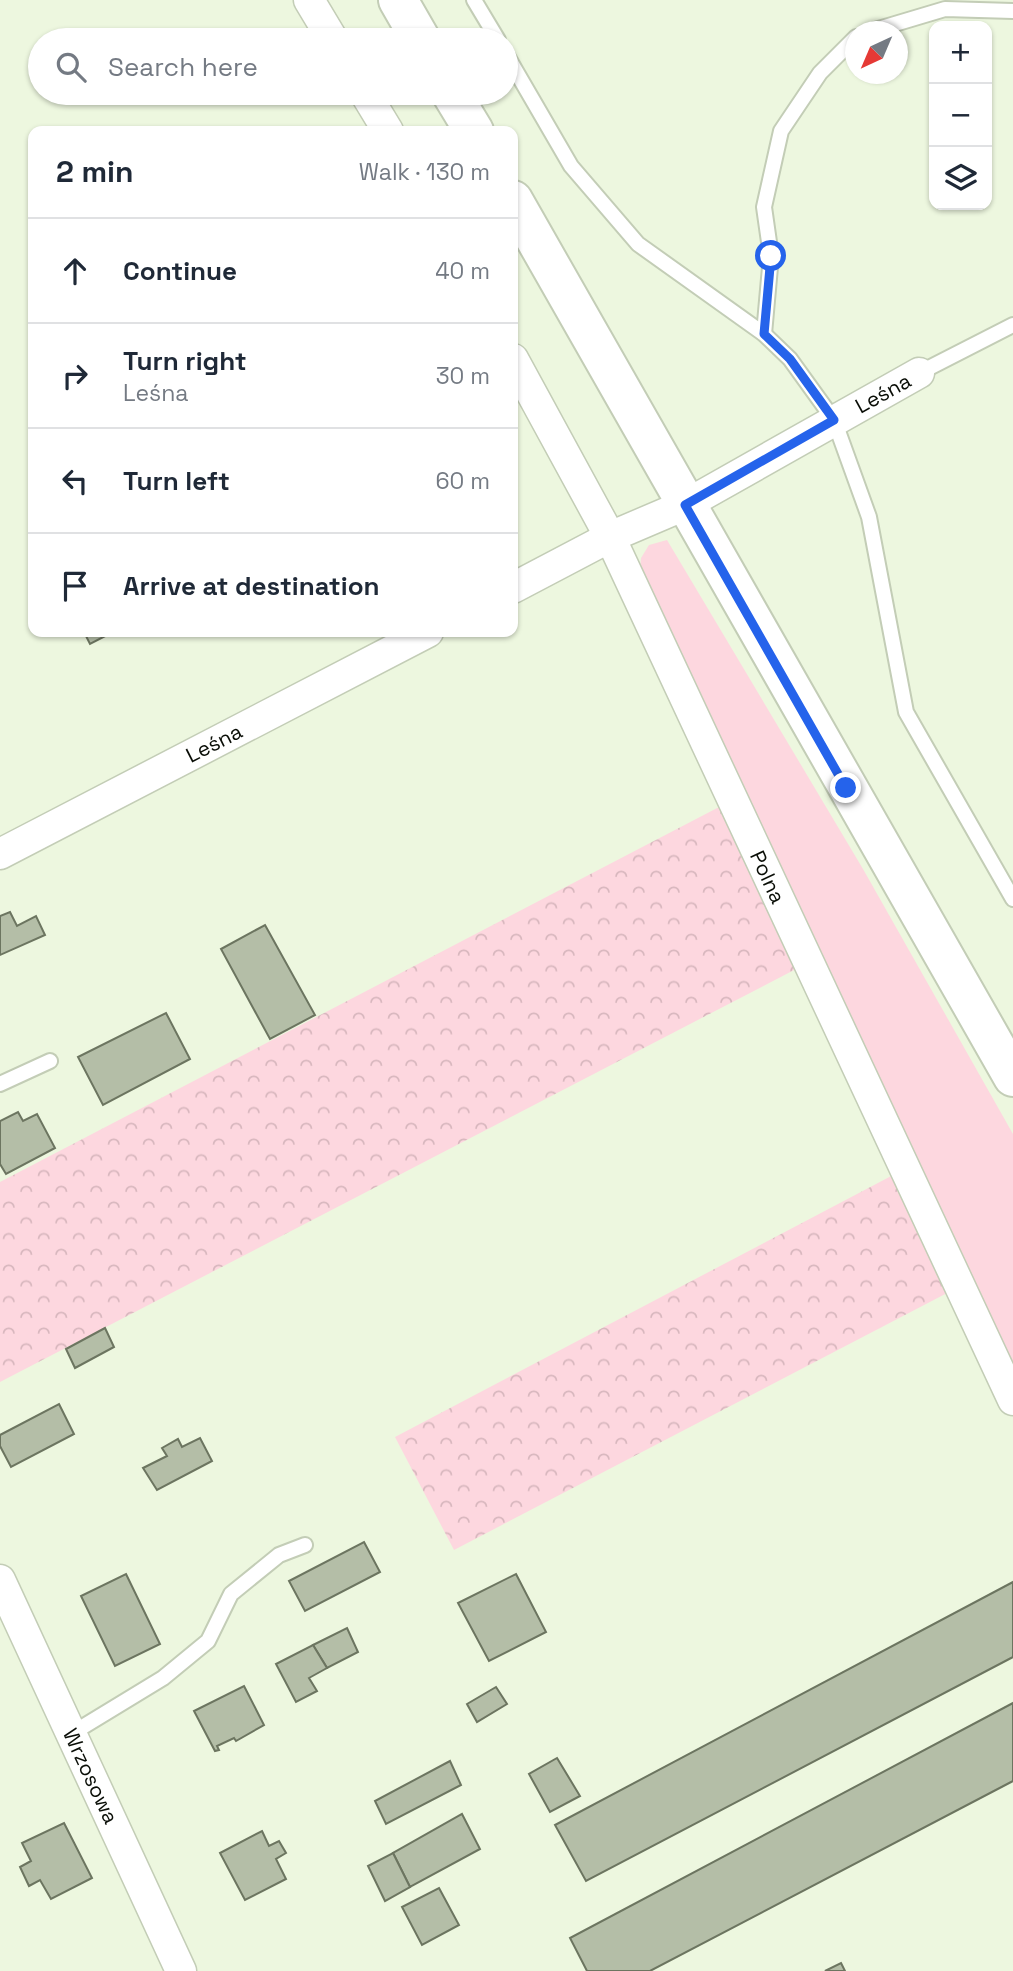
<!DOCTYPE html>
<html lang="en">
<head>
<meta charset="utf-8">
<style>
	body { margin:0; font-family:"Space Grotesk",sans-serif; background:#f2f2f3; color:#1f2937 }
	.controls { position:absolute; right:21px; top:21px; display:grid; overflow:hidden; border-radius:14px; box-shadow:0 2px 5px #0004 }
	.controls button { width:63px; height:63px; display:grid; place-items:center; padding:0; border:0; border-bottom:2px solid #e0e1e3; background:#fff; color:#1f2937; font:35px sans-serif }
	.compass { position:absolute; left:845px; top:21px; width:63px; height:63px; border-radius:50%; background:#fff; box-shadow:0 2px 5px #0004; rotate:224deg }
	.stop { position:absolute; width:21px; height:21px; margin:-16px; border:5px solid #2563eb; border-radius:50%; background:#fff }
	.stop.end { background:#2563eb; border-color:#fff; box-shadow:0 2px 7px #0008 }
	.list { margin:0; padding:0; list-style:none }
	h2 { display:flex; justify-content:space-between; align-items:center; height:91px; margin:0; padding:0 28px; font-size:30px }
	h2 small { font-size:23px; font-weight:400; color:#747a83 }
	.list li { display:grid; grid-template-columns:46px 1fr auto; gap:21px; align-items:center; box-sizing:border-box; height:105px; padding:0 28px; border-top:2px solid #e0e1e3 }
	.list b { display:block; font-size:26px; white-space:nowrap }
	.list p { margin:0; font-size:23px; white-space:nowrap; color:#747a83 }
	.list em { font-size:23px; font-style:normal; color:#747a83 }
	.icon { flex:none; width:38px; height:38px; fill:none; stroke:currentColor; stroke-width:2; stroke-linecap:round; stroke-linejoin:round }
	.map { position:relative; flex:none; width:1013px; height:1971px; overflow:hidden }
	.search { position:absolute; background:#fff; box-shadow:0 2px 5px #0004; left:28px; top:28px; width:490px; height:77px; display:flex; align-items:center; gap:18px; box-sizing:border-box; padding:0 24px; border-radius:38px; color:#747a83; font-size:26px }
	.panel { position:absolute; background:#fff; box-shadow:0 2px 5px #0004; left:28px; top:126px; width:490px; height:511px; border-radius:14px }
	.map>svg:first-child { display:block }
</style>
</head>
<body>
<div class="map">
<svg width="1013" height="1971" viewBox="0 0 1013 1971">
	<defs>
		<pattern id="forest-crowns" width="20" height="18" patternUnits="userSpaceOnUse" patternTransform="scale(1.75)"><rect width="20" height="18" fill="#fdd7df"/><path d="M2 6a3 3 0 1 1 6 0M12 15a3 3 0 1 1 6 0" fill="none" stroke="#d8b7be"/></pattern>
	</defs>
	<rect width="100%" height="100%" fill="#edf7df"/>
	<!-- grass -->
	<polygon fill="#fdd7df" points="667,540 863,869 1013,1134 1013,1365 640,571 641,558 649,545"/>
	<!-- forest -->
	<g fill="url(#forest-crowns)">
		<polygon points="721,806 798,968 0,1382 0,1182"/>
		<polygon points="895,1174 951,1291 454,1550 395,1437"/>
	</g>
	<!-- building -->
	<g fill="#b4bea7" stroke="#6c7560" stroke-width="2">
		<polygon points="84,632 113,632 90,644"/>
		<polygon points="10,912 17,926 36,916 45,935 0,955 0,916"/>
		<polygon points="265,925 315,1015 270,1039 221,949"/>
		<polygon points="166,1013 190,1059 103,1105 78,1057"/>
		<polygon points="18,1112 23,1121 37,1114 55,1148 6,1174 0,1164 0,1121"/>
		<polygon points="105,1328 114,1347 75,1368 66,1349"/>
		<polygon points="59,1404 74,1434 11,1467 0,1446 0,1435"/>
		<polygon points="200,1438 212,1461 157,1490 143,1468 167,1456 162,1448 178,1439 182,1447"/>
		<polygon points="364,1542 380,1572 305,1611 289,1581"/>
		<polygon points="126,1574 160,1644 115,1666 81,1596"/>
		<polygon points="516,1574 546,1632 489,1661 458,1603"/>
		<polygon points="1013,1582 1013,1657 586,1881 555,1825"/>
		<polygon points="347,1628 358,1652 327,1668 313,1645"/>
		<polygon points="313,1645 327,1668 309,1678 317,1691 296,1702 276,1664"/>
		<polygon points="244,1686 264,1725 236,1741 234,1738 217,1746 219,1750 215,1751 194,1711"/>
		<polygon points="496,1687 507,1704 477,1722 467,1704"/>
		<polygon points="1013,1703 1013,1781 650,1971 587,1971 570,1938"/>
		<polygon points="557,1758 580,1796 550,1812 529,1774"/>
		<polygon points="450,1761 461,1785 386,1824 375,1801"/>
		<polygon points="462,1814 480,1849 410,1887 393,1853"/>
		<polygon points="64,1823 92,1878 51,1899 40,1880 29,1886 20,1867 31,1861 22,1843"/>
		<polygon points="262,1831 269,1846 279,1841 286,1853 276,1859 286,1879 245,1900 220,1853"/>
		<polygon points="393,1853 410,1887 385,1901 368,1866"/>
		<polygon points="439,1888 459,1925 422,1945 402,1907"/>
		<polygon points="841,1963 845,1971 825,1971"/>
	</g>
	<g fill="none" stroke-linecap="round" stroke-linejoin="round">
		<!-- lane casing -->
		<g stroke="#c3cdb6" stroke-width="18">
			<g id="lane">
				<polyline points="474,0 498,40"/>
				<polyline points="868,32 945,9 1013,11"/>
				<polyline points="506,54 571,166 638,244 764,334 790,359 834,420 869,517 906,712 1013,899"/>
				<polyline points="764,334 771,256 764,207 781,131 820,73 856,37"/>
				<polyline points="919,373 1013,325"/>
				<polyline points="0,1084 50,1061"/>
				<polyline points="71,1734 163,1678 208,1641 231,1594 279,1555 305,1545"/>
			</g>
		</g>
		<!-- street casing -->
		<g stroke="#c3cdb6" stroke-width="33">
			<g id="street">
				<polyline points="309,0 333,40"/>
				<polyline points="365,93 388,131"/>
				<polyline points="513,359 610,537 1013,1400"/>
				<polyline points="513,588 610,537 685,505 919,373"/>
				<polyline points="0,854 428,632"/>
				<polyline points="0,1580 181,1971"/>
			</g>
		</g>
		<!-- primary casing -->
		<g stroke="#c3cdb6" stroke-width="42">
			<g id="primary">
				<polyline points="398,0 421,40"/>
				<polyline points="451,93 474,131"/>
				<polyline points="513,200 1013,1077"/>
			</g>
		</g>
		<!-- lane -->
		<use href="#lane" stroke="#fff" stroke-width="14"/>
		<!-- street -->
		<use href="#street" stroke="#fff" stroke-width="30"/>
		<!-- primary -->
		<use href="#primary" stroke="#fff" stroke-width="38"/>
	</g>
	<g fill="none" stroke-linecap="round" stroke-linejoin="round">
		<!-- route -->
		<polyline stroke="#2563eb" stroke-width="9" points="771,256 764,334 790,359 834,420 685,505 846,788"/>
	</g>
	<g text-anchor="middle" dominant-baseline="central" stroke-width="6" stroke-linejoin="round" paint-order="stroke">
		<!-- street labels -->
		<g font-size="21" fill="#090d06" stroke="#fff">
			<text transform="translate(883 393) rotate(-29)">Leśna</text>
			<text transform="translate(214 743) rotate(-27)">Leśna</text>
			<text transform="translate(768 877) rotate(65)">Polna</text>
			<text transform="translate(91 1776) rotate(65)">Wrzosowa</text>
		</g>
	</g>
</svg>
<div class="controls">
<button>+</button>
<button>−</button>
<button><svg class="icon" aria-label="layers" viewBox="0 0 24 24"><path d="M12 4l9 5-9 5-9-5zM3 14l9 5 9-5"/></svg></button>
</div>
<svg class="compass" viewBox="-18 -18 36 36"><path d="M0-13l5 13h-10z" fill="#e53935"/><path d="M0 13l5-13h-10z" fill="#747a83"/></svg>
<div class="stop" style="left:771px;top:256px"></div>
<div class="stop end" style="left:846px;top:788px"></div>
<div class="search"><svg class="icon" aria-label="search" viewBox="0 0 24 24"><circle cx="10" cy="10" r="6"/><path d="M15 15l6 6"/></svg>Search here</div>
<section class="panel">
<h2>2 min<small>Walk · 130 m</small></h2>
<ul class="list">
<li><svg class="icon" aria-label="ahead" viewBox="0 0 24 24"><path d="M12 20V5M6 11l6-6 6 6"/></svg><div><b>Continue</b></div><em>40 m</em></li>
<li><svg class="icon" aria-label="right" viewBox="0 0 24 24"><path d="M7 20v-9h11M14 6l5 5-5 5"/></svg><div><b>Turn right</b><p>Leśna</p></div><em>30 m</em></li>
<li><svg class="icon" aria-label="left" viewBox="0 0 24 24"><path d="M17 20v-9H6M10 6l-5 5 5 5"/></svg><div><b>Turn left</b></div><em>60 m</em></li>
<li><svg class="icon" aria-label="arrive" viewBox="0 0 24 24"><path d="M6 21V4h12l-3 4 3 4H6"/></svg><div><b>Arrive at destination</b></div></li>
</ul>
</section>
</div>
</body>
</html>
